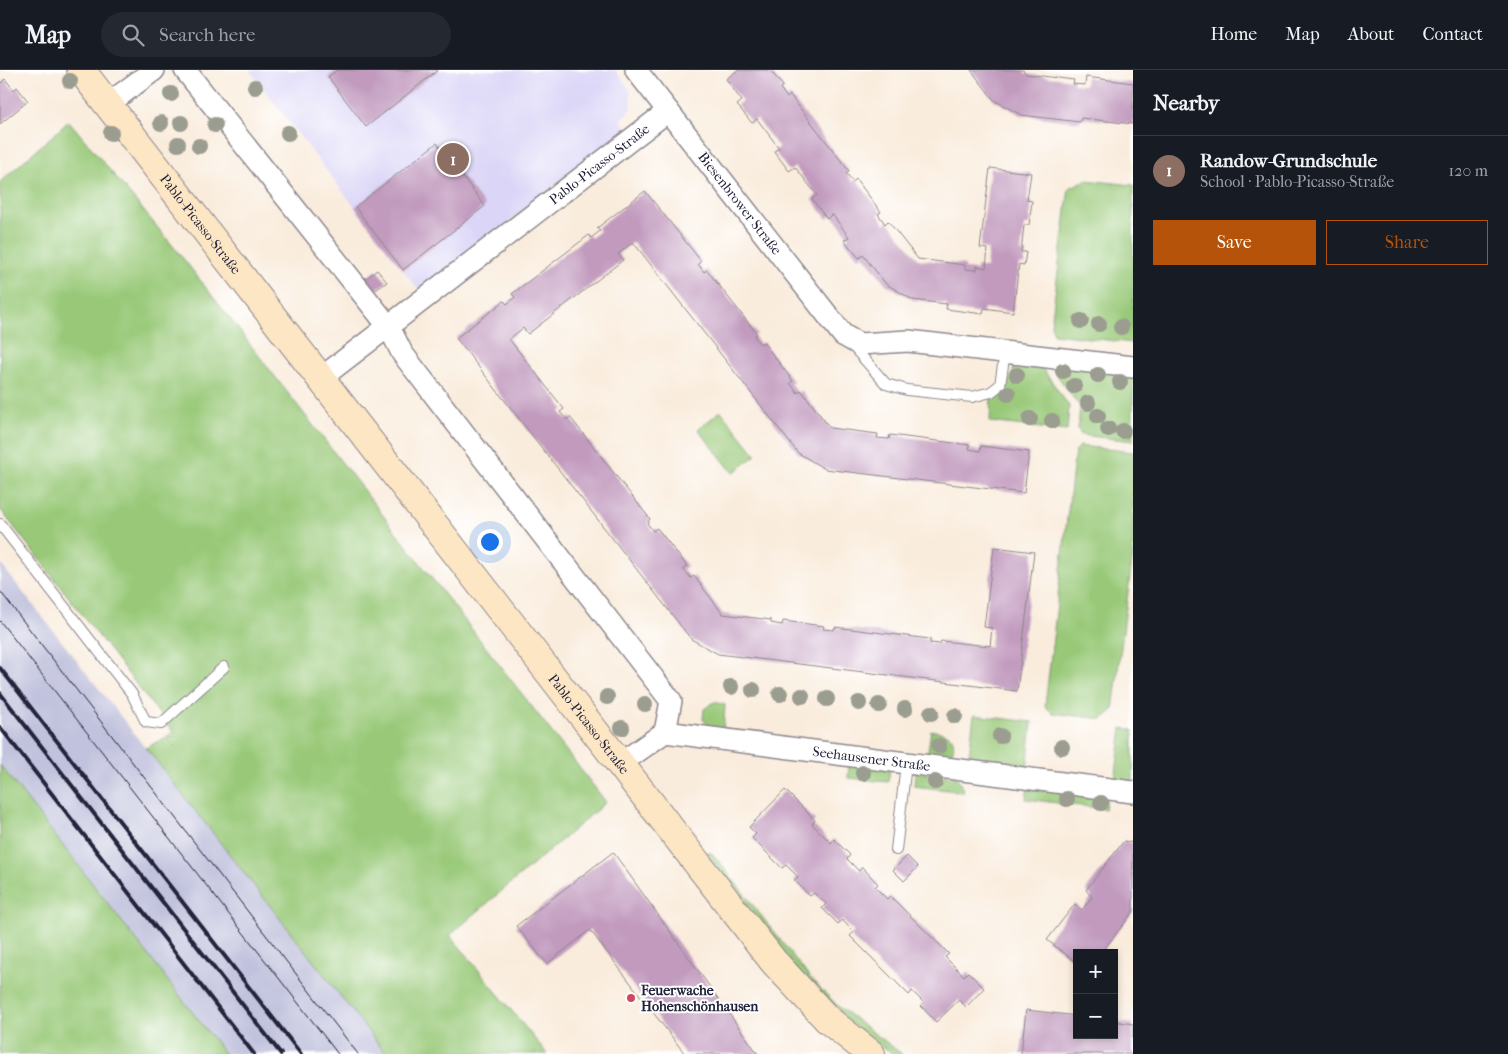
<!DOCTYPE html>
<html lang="en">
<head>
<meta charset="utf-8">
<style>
	body { margin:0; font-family:"IM FELL French Canon",serif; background:#242831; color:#f1f3f6 }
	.controls { position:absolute; right:15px; bottom:15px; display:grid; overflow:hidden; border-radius:0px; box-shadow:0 2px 8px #0003 }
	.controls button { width:45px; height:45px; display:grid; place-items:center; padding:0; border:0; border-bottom:1px solid #363941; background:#171b24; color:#f1f3f6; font:25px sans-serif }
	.you { position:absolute; left:489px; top:471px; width:18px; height:18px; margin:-12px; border:4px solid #fff; border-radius:50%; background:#1a73e8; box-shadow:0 0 0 8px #1a73e833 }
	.badge { display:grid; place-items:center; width:32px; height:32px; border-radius:50%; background:#b45309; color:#fff; font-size:16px; font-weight:700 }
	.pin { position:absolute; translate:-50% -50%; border:2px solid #fff; box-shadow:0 1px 5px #0006 }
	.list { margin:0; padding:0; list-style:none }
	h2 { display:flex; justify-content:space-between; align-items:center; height:65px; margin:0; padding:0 20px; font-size:21px }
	h2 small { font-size:16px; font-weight:400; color:#9ea1a6 }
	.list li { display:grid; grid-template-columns:32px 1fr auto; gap:15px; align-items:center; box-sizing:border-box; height:70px; padding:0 20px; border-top:1px solid #363941 }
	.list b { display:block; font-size:19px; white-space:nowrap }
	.list p { margin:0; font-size:16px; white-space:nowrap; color:#9ea1a6 }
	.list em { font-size:16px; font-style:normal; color:#9ea1a6 }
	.actions { display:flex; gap:10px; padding:15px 20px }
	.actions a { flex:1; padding:11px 0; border:1px solid #b45309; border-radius:0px; text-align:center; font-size:18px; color:#b45309 }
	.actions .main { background:#b45309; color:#fff }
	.icon { flex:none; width:28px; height:28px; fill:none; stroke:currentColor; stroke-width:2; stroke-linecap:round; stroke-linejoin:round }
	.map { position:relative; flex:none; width:1133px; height:984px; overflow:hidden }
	header { display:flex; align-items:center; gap:30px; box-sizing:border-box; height:70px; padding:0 25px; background:#171b24; border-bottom:1px solid #363941 }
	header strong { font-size:24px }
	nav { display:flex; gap:28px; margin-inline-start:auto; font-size:18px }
	.search { width:350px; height:45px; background:#242831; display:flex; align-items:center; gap:12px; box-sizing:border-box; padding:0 18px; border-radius:28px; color:#9ea1a6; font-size:19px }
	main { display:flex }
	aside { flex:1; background:#171b24 }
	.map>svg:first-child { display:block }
</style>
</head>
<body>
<header>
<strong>Map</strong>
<div class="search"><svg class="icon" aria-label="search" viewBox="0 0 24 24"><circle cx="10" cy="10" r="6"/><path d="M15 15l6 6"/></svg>Search here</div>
<nav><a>Home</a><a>Map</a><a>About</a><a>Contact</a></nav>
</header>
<main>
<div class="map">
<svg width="1133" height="984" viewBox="0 0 1133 984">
	<rect width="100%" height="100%" fill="#fff"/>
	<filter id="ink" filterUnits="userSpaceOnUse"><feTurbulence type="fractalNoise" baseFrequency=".02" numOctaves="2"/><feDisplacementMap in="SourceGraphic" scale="10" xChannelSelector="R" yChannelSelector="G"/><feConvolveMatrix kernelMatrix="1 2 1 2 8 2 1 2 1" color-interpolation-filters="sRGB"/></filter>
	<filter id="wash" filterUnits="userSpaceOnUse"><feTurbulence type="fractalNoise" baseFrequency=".0096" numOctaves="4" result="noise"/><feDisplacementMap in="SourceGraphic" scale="20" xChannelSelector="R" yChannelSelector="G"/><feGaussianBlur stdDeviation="1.12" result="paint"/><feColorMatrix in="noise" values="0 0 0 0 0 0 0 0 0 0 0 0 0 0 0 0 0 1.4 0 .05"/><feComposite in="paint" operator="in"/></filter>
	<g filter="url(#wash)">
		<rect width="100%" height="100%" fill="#f9ecdc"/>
		<!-- built -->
		<polygon fill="#dbd6f7" points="249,0 615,0 630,20 632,37 621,50 627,59 420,222"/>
		<!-- industrial -->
		<polygon fill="#c1c2dd" points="0,493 386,984 225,984 0,695"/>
		<!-- green -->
		<g fill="#99c978" stroke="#5e765a">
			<polygon points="69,51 182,187 606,732 450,865 547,984 386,984 146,678 174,663 0,439 0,112"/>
			<polygon points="1086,110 1133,115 1133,273 1054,264 1051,255 1069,118"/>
			<polygon points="1017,290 1038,292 1069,336 1067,361 990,352 991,327 1010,310"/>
			<polygon points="1049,294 1133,304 1133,371 1081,365 1078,358 1080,337"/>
			<polygon points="721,341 756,385 733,403 698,359"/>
			<polygon points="1080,376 1133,382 1133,483 1113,640 1102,649 1052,643 1045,636 1075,381"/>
			<polygon points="714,632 725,635 723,663 711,659 703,649 704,639"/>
			<polygon points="974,645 1032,652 1027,700 968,693"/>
			<polygon points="1122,658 1133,660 1133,713 1115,711"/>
			<path d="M931,660c5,2 15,2 19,6 7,6 3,21 -6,23 -5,1 -12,0 -17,-1z"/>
			<polygon points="849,694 890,699 888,712 848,708"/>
			<polygon points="0,695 225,984 0,984"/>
			<polygon points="915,702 957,707 964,722 914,716"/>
			<polygon points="1028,716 1107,726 1105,739 1026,729"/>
			<polygon points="706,783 712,783 810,908 839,937 902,984 894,984 878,974 855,957 806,911"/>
		</g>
		<g id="blocks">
			<!-- building -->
			<g fill="#c19abe">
				<polygon points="337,0 438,0 366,57 328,7"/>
				<polygon points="738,0 770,0 783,16 780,18 787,28 790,25 849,101 846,103 853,112 856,109 881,142 878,144 885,154 888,151 918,189 965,195 965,199 977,200 977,196 986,198 988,179 980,178 990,98 1031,103 1027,130 1032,131 1029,155 1024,155 1021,182 1026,182 1024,195 1019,194 1013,242 984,238 983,244 946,239 947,234 913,230 886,214 863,185 859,188 844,170 849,167 832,144 827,149 812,129 817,125 795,97 789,101 774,81 779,78 757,49 752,53 737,35 742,31 726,9"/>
				<polygon points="971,0 1023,0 1026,4 1074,10 1073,14 1085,15 1086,7 1133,13 1133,54 1081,48 1080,52 1021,45 994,30"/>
				<polygon points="5,9 14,20 17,17 28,31 0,54 0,14"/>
				<polygon points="437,73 485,136 403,200 355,137"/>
				<polygon points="645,121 701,191 698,194 704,202 707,200 757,264 754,266 760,274 763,272 793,311 790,313 798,323 801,320 830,358 878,364 877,368 889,369 890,365 970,375 969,379 980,381 981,376 1029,382 1024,423 825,399 798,383 633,172 618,184 623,190 528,264 523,258 509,269 564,339 560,342 567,350 570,347 650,449 647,453 653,461 657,458 687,496 683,499 691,508 694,506 723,544 771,550 771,553 782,555 783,551 824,556 823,559 834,560 835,557 930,569 930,573 940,574 941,571 990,576 992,558 984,557 994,477 1034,482 1017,621 718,584 691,569 456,268 504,231 507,234 515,227 512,224 589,165 591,168 600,161 597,158"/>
				<polygon points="377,200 387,212 374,221 365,209"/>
				<polygon points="785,720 815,750 812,754 831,773 834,769 850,785 847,789 859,801 862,797 878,814 875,817 887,829 890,826 949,884 945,887 964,906 968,902 984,918 966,937 959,930 936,952 921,936 924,933 912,921 909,925 850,866 854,862 842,850 838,854 822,838 826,834 814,823 810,826 794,810 798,807 786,795 782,798 752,768 756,764 749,757"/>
				<polygon points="1124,771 1133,773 1133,842 1101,883 1077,883 1077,893 1047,870 1075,834 1082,840 1092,827 1086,820"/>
				<polygon points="613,782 758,984 685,984 590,860 547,894 516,856"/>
				<polygon points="907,786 918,797 904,811 893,800"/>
				<polygon points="1026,940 1077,946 1077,965 1114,965 1114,951 1133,954 1133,984 1021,984"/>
			</g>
		</g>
	</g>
	<g filter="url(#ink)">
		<use href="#blocks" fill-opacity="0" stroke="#8e878c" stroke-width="1"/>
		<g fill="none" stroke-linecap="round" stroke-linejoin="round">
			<!-- service casing -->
			<g stroke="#8e878c" stroke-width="12">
				<g id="service">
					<polyline points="851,274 886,314 907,320 972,327 991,322 1000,315 1005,282"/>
					<polyline points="0,454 132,624 146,652 161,654 224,597"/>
					<polyline points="896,780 906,694"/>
				</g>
			</g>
			<!-- minor casing -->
			<g stroke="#8e878c" stroke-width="24">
				<g id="minor">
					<polyline points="185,0 389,257 402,283 671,631 665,662"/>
					<path id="s1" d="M636,0l207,265 16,9 49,-3 225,26"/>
					<polyline points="108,34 154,0"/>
					<path id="s2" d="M321,308l347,-267"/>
					<path id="s3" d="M621,693l44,-31 468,60"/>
				</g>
			</g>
			<!-- secondary casing -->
			<g stroke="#8e878c" stroke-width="30">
				<g id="secondary">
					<path id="s4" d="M81,0l693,892 53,57 44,35"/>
				</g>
			</g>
			<!-- service -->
			<use href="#service" stroke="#fff" stroke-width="10"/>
			<!-- minor -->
			<use href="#minor" stroke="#fff" stroke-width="21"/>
			<!-- secondary -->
			<use href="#secondary" stroke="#fce6c4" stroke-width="28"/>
			<!-- tram -->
			<g stroke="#22223b" stroke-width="1">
				<polyline points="0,521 358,984"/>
				<polyline points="0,551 338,984"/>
			</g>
			<!-- rail -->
			<g stroke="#22223b" stroke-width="4">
				<polyline points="0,598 301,984"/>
				<polyline points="0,623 281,984"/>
				<polyline points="0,657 254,984"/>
			</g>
		</g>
		<!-- trees -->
		<g fill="#9a9d8f">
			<circle cx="70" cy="11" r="8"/>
			<circle cx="255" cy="17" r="8"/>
			<circle cx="171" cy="24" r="8"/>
			<circle cx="161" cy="53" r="8"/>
			<circle cx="181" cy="53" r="8"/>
			<circle cx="215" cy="55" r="8"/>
			<circle cx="111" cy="63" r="8"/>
			<circle cx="288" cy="63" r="8"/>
			<circle cx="178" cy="74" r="8"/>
			<circle cx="199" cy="76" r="8"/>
			<circle cx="1081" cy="251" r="8"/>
			<circle cx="1099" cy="254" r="8"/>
			<circle cx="1121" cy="257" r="8"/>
			<circle cx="1063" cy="301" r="8"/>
			<circle cx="1017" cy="305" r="8"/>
			<circle cx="1098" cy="305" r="8"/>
			<circle cx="1120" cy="312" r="8"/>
			<circle cx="1074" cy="316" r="8"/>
			<circle cx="1008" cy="324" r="8"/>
			<circle cx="1088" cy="333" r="8"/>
			<circle cx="1098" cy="346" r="8"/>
			<circle cx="1030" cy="349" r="8"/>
			<circle cx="1052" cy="351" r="8"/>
			<circle cx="1108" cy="359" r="8"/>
			<circle cx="1123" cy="361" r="8"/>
			<circle cx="731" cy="617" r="8"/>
			<circle cx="753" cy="620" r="8"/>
			<circle cx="780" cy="624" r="8"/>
			<circle cx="802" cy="626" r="8"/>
			<circle cx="607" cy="627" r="8"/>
			<circle cx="827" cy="629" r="8"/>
			<circle cx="859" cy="633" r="8"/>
			<circle cx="645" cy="634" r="8"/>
			<circle cx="879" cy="635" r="8"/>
			<circle cx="905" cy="639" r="8"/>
			<circle cx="931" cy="643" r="8"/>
			<circle cx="955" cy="646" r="8"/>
			<circle cx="622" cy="658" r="8"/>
			<circle cx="1000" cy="666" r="8"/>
			<circle cx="939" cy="676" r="8"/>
			<circle cx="1062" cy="677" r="8"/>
			<circle cx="863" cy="703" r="8"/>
			<circle cx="935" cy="712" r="8"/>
			<circle cx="1067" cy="729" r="8"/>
			<circle cx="1101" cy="733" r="8"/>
		</g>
	</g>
	<!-- markers -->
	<circle fill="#d1495b" stroke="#fff" stroke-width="2" cx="631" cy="928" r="5"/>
	<g text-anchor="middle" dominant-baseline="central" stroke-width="4" stroke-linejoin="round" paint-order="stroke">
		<!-- street labels -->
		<g font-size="14" fill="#22223b" stroke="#fff">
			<text stroke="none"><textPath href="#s2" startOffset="351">Pablo-Picasso-Straße</textPath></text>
			<text stroke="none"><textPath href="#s1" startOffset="169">Biesenbrower Straße</textPath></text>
			<text stroke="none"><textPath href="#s4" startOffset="195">Pablo-Picasso-Straße</textPath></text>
			<text stroke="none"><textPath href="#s4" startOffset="828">Pablo-Picasso-Straße</textPath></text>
			<text stroke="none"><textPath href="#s3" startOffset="262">Seehausener Straße</textPath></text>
		</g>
		<!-- poi labels -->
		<g font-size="14" font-weight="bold" fill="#22223b" stroke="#fff" text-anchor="start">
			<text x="641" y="920">Feuerwache<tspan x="641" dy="16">Hohenschönhausen</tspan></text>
		</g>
	</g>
</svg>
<div class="controls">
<button>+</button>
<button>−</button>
</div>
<div class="you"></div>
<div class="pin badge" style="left:453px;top:89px;background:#8d6e63">1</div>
</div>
<aside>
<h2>Nearby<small></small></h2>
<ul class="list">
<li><span class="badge" style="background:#8d6e63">1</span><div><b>Randow-Grundschule</b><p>School · Pablo-Picasso-Straße</p></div><em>120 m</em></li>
</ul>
<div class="actions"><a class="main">Save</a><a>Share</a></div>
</aside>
</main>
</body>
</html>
